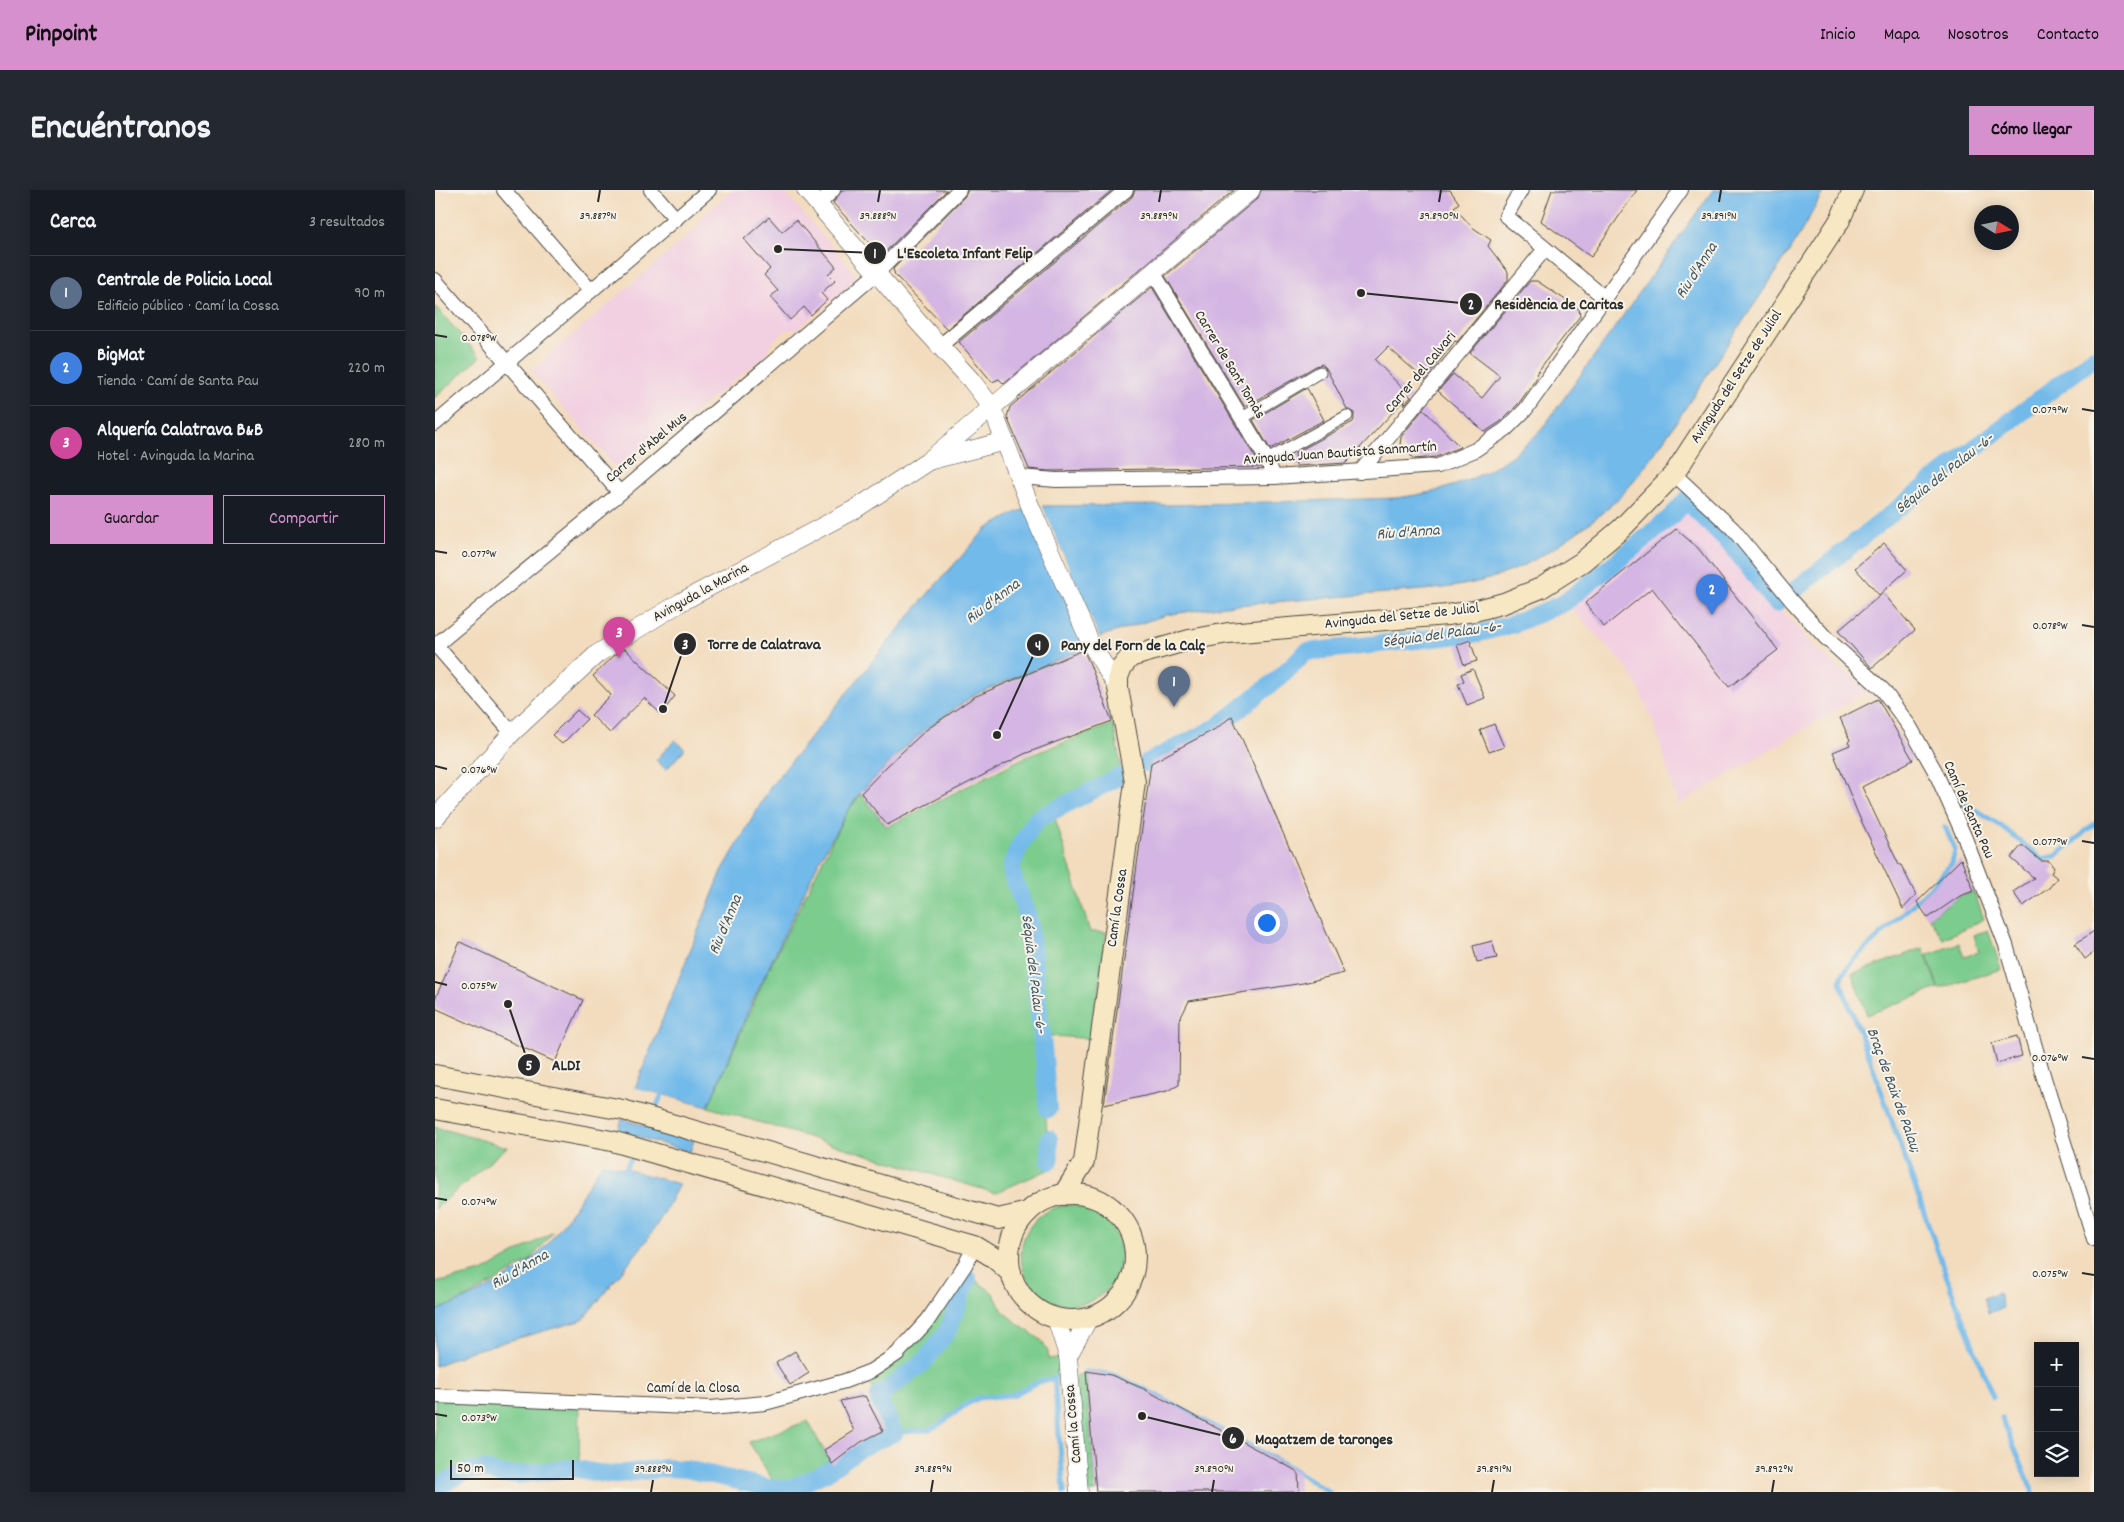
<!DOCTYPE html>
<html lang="es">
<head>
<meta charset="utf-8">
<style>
	body { margin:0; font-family:Dekko,sans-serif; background:#242831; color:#f1f3f6 }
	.controls { position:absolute; right:15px; bottom:15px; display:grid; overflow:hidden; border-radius:0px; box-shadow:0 2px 12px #0003 }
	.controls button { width:45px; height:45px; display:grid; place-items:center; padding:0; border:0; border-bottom:1px solid #363941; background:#171b24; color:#f1f3f6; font:25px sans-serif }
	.compass { position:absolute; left:1539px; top:15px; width:45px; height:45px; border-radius:50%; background:#171b24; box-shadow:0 2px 12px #0003; rotate:100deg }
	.scale { position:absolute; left:15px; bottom:12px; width:124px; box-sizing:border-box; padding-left:5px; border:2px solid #2b2b2b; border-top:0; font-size:14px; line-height:18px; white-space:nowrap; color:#2b2b2b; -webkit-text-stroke:4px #f7f3e8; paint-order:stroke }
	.you { position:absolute; left:831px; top:732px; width:18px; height:18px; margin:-12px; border:4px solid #fff; border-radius:50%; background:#1a73e8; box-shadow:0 0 0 8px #1a73e833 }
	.badge { display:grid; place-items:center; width:32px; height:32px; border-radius:50%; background:#d690ce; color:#fff; font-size:16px; font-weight:700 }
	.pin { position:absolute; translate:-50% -41px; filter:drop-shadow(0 1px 2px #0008) }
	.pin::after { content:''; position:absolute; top:26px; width:18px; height:15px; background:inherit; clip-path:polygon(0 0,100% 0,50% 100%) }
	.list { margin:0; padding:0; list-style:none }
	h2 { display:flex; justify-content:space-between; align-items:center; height:65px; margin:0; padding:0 20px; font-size:21px }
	h2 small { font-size:16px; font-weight:400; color:#9ea1a6 }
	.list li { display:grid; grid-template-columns:32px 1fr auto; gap:15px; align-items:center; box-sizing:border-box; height:75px; padding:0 20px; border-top:1px solid #363941 }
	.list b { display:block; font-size:19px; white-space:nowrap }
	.list p { margin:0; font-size:16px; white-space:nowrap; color:#9ea1a6 }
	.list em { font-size:16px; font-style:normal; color:#9ea1a6 }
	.actions { display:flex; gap:10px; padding:15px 20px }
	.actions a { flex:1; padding:11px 0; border:1px solid #d690ce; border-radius:0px; text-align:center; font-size:18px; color:#d690ce }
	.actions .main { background:#d690ce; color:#111 }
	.icon { flex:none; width:28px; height:28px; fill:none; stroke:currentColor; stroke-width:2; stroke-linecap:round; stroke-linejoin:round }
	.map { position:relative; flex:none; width:1659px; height:1302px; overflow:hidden; border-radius:0px }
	header { display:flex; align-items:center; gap:30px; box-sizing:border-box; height:70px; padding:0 25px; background:#d690ce; color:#111 }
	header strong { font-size:24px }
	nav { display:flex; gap:28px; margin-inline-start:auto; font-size:18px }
	.intro { display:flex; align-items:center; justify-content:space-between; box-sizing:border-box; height:120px; padding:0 30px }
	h1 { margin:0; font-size:35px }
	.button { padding:12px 22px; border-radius:0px; background:#d690ce; color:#111; font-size:18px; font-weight:700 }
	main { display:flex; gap:30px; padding:0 30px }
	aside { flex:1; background:#171b24; border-radius:0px; box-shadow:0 2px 12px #0003 }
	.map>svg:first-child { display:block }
</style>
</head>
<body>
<header>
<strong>Pinpoint</strong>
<nav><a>Inicio</a><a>Mapa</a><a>Nosotros</a><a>Contacto</a></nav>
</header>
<div class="intro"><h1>Encuéntranos</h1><a class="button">Cómo llegar</a></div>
<main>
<aside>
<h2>Cerca<small>3 resultados</small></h2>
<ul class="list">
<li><span class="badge" style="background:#5c6f8a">1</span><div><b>Centrale de Policia Local</b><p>Edificio público · Camí la Cossa</p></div><em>90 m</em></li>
<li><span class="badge" style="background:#3f7fe0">2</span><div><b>BigMat</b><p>Tienda · Camí de Santa Pau</p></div><em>220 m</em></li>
<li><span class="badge" style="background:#d1479c">3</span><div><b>Alquería Calatrava B&amp;B</b><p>Hotel · Avinguda la Marina</p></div><em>280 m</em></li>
</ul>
<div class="actions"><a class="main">Guardar</a><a>Compartir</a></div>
</aside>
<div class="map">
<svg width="1659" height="1302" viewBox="0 0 1659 1302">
	<rect width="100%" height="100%" fill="#f7f3e8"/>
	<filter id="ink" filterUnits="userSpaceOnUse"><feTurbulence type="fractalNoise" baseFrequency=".02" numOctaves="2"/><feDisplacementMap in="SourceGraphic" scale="10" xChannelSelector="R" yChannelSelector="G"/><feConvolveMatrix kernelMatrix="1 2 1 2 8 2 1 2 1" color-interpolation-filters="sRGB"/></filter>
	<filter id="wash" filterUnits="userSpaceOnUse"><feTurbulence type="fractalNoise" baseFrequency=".0096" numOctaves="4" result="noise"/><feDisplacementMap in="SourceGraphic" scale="20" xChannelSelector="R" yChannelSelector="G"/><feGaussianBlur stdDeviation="1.12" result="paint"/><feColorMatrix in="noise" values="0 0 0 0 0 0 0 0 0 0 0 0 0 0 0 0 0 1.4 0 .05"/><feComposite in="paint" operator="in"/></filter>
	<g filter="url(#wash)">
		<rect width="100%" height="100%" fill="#f3dcbd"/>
		<!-- built -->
		<g fill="#f2cfe1">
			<polygon points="298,0 348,0 421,84 419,92 361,140 353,139 334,155 332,164 185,282 96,181 265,35 265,28"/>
			<polygon points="1251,311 1295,353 1341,413 1384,462 1434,500 1243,615 1219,534 1206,503 1193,479 1131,413 1191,368"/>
		</g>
		<!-- green -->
		<g fill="#7bcc8e" stroke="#537c5c">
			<polygon points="0,116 45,167 0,208"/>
			<polygon points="678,534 689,594 619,625 655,742 671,742 659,849 605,845 614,970 613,980 560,1003 273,917 331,785 403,639 412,622 426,604 451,636 454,636 588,568"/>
			<polygon points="1539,702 1549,729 1508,749 1494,728 1525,706"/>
			<polygon points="1553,740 1566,779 1504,799 1492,765 1524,753 1529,767 1544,762 1539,745"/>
			<polygon points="1488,758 1503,798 1432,825 1417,784"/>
			<polygon points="0,937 72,957 0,1019"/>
			<circle cx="636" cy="1065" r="50"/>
			<polygon points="118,1042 95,1070 56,1094 17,1115 0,1121 0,1093 47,1082"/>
			<polygon points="529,1081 558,1103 568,1121 584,1135 606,1150 613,1162 613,1169 632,1168 633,1184 604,1191 583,1201 570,1205 544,1206 531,1213 502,1235 491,1239 455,1243 432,1185 439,1182"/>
			<polygon points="651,1184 660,1302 649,1302 641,1186"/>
			<path d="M0,1207l145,6 -1,62 -75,7v12c-17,-18 -46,-2 -63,6l-1,2h-5v-3l6,1 -6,-20z"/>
			<path d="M373,1231l23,43c-14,9 -40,24 -56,20l-26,-42z"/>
		</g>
		<!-- water -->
		<g fill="#72baea" stroke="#4e728a">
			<path d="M1278,0h111c-28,56 -66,108 -101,161 -29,43 -57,89 -90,131 -15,19 -34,34 -53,48 -52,37 -82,52 -145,59l-210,17 -59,9 -67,22 -57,-131 130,-1 224,-7c59,-7 104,-26 146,-69z"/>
			<polygon points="591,319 651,458 539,505 491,539 462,565 425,603 412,622 384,671 316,815 273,917 200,898 287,681 336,596 490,407 551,339 582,322"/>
			<polygon points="240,550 250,559 231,580 221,570"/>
			<polygon points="187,929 259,950 255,962 183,941"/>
			<path d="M168,972l76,22 -15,29 -17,27 -64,80 -111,31 -37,15v-55c27,-9 73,-31 95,-50 26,-20 54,-70 73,-99z"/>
			<polygon points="1564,1103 1568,1118 1553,1123 1549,1108"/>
		</g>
		<!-- pier -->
		<g fill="#f3dcbd">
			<polygon points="607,315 665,449 664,450 605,317"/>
			<polygon points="198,897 242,909 273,918 272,920 200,900"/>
			<polygon points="169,970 245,992 246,994 168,972"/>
		</g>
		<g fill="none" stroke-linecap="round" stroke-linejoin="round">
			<!-- stream -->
			<g stroke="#72baea" stroke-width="5">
				<polyline points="1525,608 1531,614 1566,636 1607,669 1621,666 1659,634"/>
				<polyline points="1510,637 1520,660 1517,673 1495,698 1417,772 1408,784 1405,792 1434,866 1516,1099 1558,1207"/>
				<polyline points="218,924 229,900"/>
				<polyline points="188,984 199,961"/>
				<polyline points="650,1182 676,1184 709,1199 858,1279 894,1302"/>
				<polyline points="619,1188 629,1302"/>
				<polyline points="1567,1228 1598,1302"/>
				<polyline points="459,1243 491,1240 502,1236 532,1214 544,1208 578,1205 603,1192 620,1188"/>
			</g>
			<!-- canal -->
			<g stroke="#72baea" stroke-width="18">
				<polyline points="1360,400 1537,260 1659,168"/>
				<polyline points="711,573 782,537 845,487 871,462 1044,443 1079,434 1129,413 1201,356 1238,325 1251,310 1295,353 1341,413"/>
				<polyline points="613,919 609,867 594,730 577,684 577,674 585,655 602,629 684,587"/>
				<polyline points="614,949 615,971"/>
				<polyline points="6,1295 32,1281 49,1280 67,1285 85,1285 136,1278 175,1285 231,1278 251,1279 334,1298 355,1299 392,1282 425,1258 459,1243 443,1207 490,1171 513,1140 533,1089"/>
			</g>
		</g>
		<g id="blocks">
			<!-- building -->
			<g fill="#d4b5e3">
				<polygon points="407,0 512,0 448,64 444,64 398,13"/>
				<polygon points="533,0 677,0 512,139 460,85 458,79 530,6"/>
				<polygon points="700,0 799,0 569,194 564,189 557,192 524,152 697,7"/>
				<polygon points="826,0 1015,0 1024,13 1019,17 1037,37 1056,50 1053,56 1073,82 1073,90 1022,152 1020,151 990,190 953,157 940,170 976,207 969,215 970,209 911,273 861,276 860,263 918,232 919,229 919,223 912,219 891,178 887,174 881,176 810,217 730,86 823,8"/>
				<polygon points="1117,0 1202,0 1156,67 1106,31"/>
				<polygon points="334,27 347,42 361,30 401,77 393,84 400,91 386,103 392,110 376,125 369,117 355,130 335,107 343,101 329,85 335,79 309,49"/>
				<polygon points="1095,91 1102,91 1144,119 1145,126 1121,157 1101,184 1103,186 1084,213 1065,232 1050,242 1003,201 1018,184 1047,208 1065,186 1035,163"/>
				<polygon points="717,97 826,277 613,281 594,279 572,227 575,217"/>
				<polygon points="872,198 889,230 835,259 818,230"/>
				<polygon points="988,219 1025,257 1001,267 979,269 965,255 966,247"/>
				<polygon points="1241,339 1263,358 1343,460 1294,497 1217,398 1169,437 1150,413"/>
				<polygon points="1449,353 1472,380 1444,405 1420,378"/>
				<polygon points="1448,403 1480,440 1437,478 1403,441"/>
				<polygon points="1035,450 1042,471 1029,475 1022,455"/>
				<polygon points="190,459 240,506 226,524 209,508 175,543 156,525 176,505 158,486 180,465"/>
				<polygon points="648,460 654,472 677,531 589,564 452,635 426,603 452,576 491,540 539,507"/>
				<polygon points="1038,479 1050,508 1032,515 1023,494 1029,491 1026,484"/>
				<polygon points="1443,509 1478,570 1427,597 1464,675 1466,675 1481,705 1468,719 1423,624 1398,562 1415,555 1413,552 1415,550 1405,528"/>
				<polygon points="142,520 152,529 127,554 117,545"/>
				<polygon points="797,526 909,783 868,793 754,811 745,829 744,895 732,901 669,915 716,573 782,538"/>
				<polygon points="1059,534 1069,557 1054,562 1045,540"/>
				<polygon points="1587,655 1606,671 1614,671 1619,678 1616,683 1622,688 1614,698 1588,716 1578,702 1599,688 1576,668"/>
				<polygon points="1526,669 1539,701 1525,706 1493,728 1482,712"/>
				<polygon points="1659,741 1659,762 1650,769 1640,754"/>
				<polygon points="1057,751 1062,768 1042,772 1038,756"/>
				<polygon points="25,752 148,810 120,872 0,818 0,809"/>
				<polygon points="1582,846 1587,866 1562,873 1557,853"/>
				<polygon points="360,1161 374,1183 355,1195 341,1173"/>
				<polygon points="651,1181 676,1185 709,1199 858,1279 863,1282 864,1302 661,1302"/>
				<polygon points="430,1206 448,1241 426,1252 397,1274 389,1260 419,1241 405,1211"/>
			</g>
		</g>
	</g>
	<g filter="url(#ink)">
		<use href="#blocks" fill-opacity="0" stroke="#494641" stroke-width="1"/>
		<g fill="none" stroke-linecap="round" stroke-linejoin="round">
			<!-- pedestrian casing -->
			<g stroke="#494641" stroke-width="13">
				<g id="pedestrian">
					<polyline points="807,228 885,182"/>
					<polyline points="832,270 912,226"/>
				</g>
			</g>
			<!-- minor casing -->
			<g stroke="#494641" stroke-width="16">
				<g id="minor">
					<polyline points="69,0 156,101"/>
					<polyline points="216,0 241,29"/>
					<polyline points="1086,0 1071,26 1170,108"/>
					<polyline points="384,14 398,0"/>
					<polyline points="718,82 832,270 839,287"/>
					<polyline points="0,90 185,303"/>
					<polyline points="506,155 691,0"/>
					<polyline points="0,234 274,0"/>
					<polyline points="925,282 1110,59"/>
					<polyline points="1239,284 1298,339 1358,412 1390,447 1448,500 1475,537 1500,581 1529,646 1571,755 1609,888 1659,1049"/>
					<polyline points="585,287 621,290 839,287 1003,276 1040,260 1071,239 1091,219 1246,0"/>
					<polyline points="0,454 77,543"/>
					<polyline points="1,455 185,303 442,83 524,0"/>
					<polyline points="0,1206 276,1218 330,1213 410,1191 436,1181 462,1164 493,1130 530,1075 540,1056"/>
				</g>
			</g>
			<!-- tertiary casing -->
			<g stroke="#494641" stroke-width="19">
				<g id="tertiary">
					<polyline points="371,0 483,132 536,190 556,216 596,318 656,454 683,498"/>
					<polyline points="497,270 570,251"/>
					<polyline points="0,628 77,543 162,464 246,412 422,318 492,272 816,0"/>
					<polyline points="621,1128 633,1166 644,1302"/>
					<polyline points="633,1166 654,1128"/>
				</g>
			</g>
			<!-- secondary casing -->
			<g stroke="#494641" stroke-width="22">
				<g id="secondary">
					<polyline points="0,885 188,920 563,1029 593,1022"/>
					<polyline points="0,919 177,951 540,1056 558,1067 576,1083"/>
					<circle cx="637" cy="1067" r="63"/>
					<polyline points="628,1005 649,972 700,592 683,498 683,487 687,477 695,467 754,450 793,443 1012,425 1039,421 1069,413 1106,398 1147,372 1186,339 1239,284 1405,30 1418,0"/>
				</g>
			</g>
			<!-- pedestrian -->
			<use href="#pedestrian" stroke="#fff" stroke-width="11"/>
			<!-- minor -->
			<use href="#minor" stroke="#fff" stroke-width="14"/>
			<!-- tertiary -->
			<use href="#tertiary" stroke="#fff" stroke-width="18"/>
			<!-- secondary -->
			<use href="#secondary" stroke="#f7e8c3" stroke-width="20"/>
		</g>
	</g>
	<!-- ticks -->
	<path fill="none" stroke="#2b2b2b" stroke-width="2" d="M163,12l2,-12M443,12l2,-12M724,12l2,-12M1004,12l2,-12M1284,12l2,-12M0,145l12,2M1647,219l12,2M0,361l12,2M1647,435l12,2M0,576l12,3M1647,651l12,2M0,792l12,3M1647,867l12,2M0,1008l12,2M1647,1083l12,2M0,1224l12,2M216,1302l2,-12M496,1302l2,-12M777,1302l2,-12M1057,1302l2,-12M1337,1302l2,-12"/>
	<g text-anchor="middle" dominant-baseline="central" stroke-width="4" stroke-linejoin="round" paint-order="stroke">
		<!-- street labels -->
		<g font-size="15" fill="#2b2b2b" stroke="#f7f3e8">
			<text transform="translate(794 175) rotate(59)">Carrer de Sant Tomàs</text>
			<text transform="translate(986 183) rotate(-50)">Carrer del Calvari</text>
			<text transform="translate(1302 187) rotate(-57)">Avinguda del Setze de Juliol</text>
			<text transform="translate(212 258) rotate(-40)">Carrer d'Abel Mus</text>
			<text transform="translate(905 264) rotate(-4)">Avinguda Juan Bautista Sanmartín</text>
			<text transform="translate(266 403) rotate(-29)">Avinguda la Marina</text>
			<text transform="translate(967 427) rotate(-6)">Avinguda del Setze de Juliol</text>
			<text transform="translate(1533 620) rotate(66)">Camí de Santa Pau</text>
			<text transform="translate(683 718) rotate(-82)">Camí la Cossa</text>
			<text x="258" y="1199">Camí de la Closa</text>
			<text transform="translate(639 1234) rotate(-95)">Camí la Cossa</text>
		</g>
		<!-- water labels -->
		<g font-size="16" font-style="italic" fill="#405664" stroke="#f7f3e8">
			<text transform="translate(1262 81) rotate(-57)">Riu d'Anna</text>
			<text transform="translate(1510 284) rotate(-38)">Séquia del Palau -6-</text>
			<text transform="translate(973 343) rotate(-4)">Riu d'Anna</text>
			<text transform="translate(558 412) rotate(-37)">Riu d'Anna</text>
			<text transform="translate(1007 445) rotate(-8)">Séquia del Palau -6-</text>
			<text transform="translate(291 735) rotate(-67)">Riu d'Anna</text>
			<text transform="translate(598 784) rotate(83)">Séquia del Palau -6-</text>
			<text transform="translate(1458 900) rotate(70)">Braç de Baix de Palau;</text>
			<text transform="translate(85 1080) rotate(-30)">Riu d'Anna</text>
		</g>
	</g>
	<g font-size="12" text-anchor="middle" fill="#2b2b2b" stroke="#f7f3e8" stroke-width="4" stroke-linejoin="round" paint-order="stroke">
		<text x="163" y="29">39.887°N</text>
		<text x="443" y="29">39.888°N</text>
		<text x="724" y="29">39.889°N</text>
		<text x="1004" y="29">39.890°N</text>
		<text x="1284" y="29">39.891°N</text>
		<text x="44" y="151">0.078°W</text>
		<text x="1615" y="223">0.079°W</text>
		<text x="44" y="367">0.077°W</text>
		<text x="1615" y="439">0.078°W</text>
		<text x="44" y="583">0.076°W</text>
		<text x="1615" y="655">0.077°W</text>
		<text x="44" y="799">0.075°W</text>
		<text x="1615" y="871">0.076°W</text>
		<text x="44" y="1015">0.074°W</text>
		<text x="1615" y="1087">0.075°W</text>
		<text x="44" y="1231">0.073°W</text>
		<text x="218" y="1282">39.888°N</text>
		<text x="498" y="1282">39.889°N</text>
		<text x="779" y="1282">39.890°N</text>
		<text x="1059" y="1282">39.891°N</text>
		<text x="1339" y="1282">39.892°N</text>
	</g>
	<!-- callouts -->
	<path fill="none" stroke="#2b2b2b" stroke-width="2" d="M343 59L440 63M926 103L1036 114M228 519L250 454M562 545L603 455M73 814L94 875M707 1226L798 1248"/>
	<g fill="#2b2b2b" stroke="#f7f3e8" stroke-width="2">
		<circle cx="343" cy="59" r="5"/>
		<circle cx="926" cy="103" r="5"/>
		<circle cx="228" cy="519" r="5"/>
		<circle cx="562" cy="545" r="5"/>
		<circle cx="73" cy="814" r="5"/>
		<circle cx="707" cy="1226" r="5"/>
		<circle cx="440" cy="63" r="12"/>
		<circle cx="1036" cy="114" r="12"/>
		<circle cx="250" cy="454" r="12"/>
		<circle cx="603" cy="455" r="12"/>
		<circle cx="94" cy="875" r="12"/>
		<circle cx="798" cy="1248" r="12"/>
	</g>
	<g font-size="15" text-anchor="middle" font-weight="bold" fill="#fff">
		<text x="440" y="68">1</text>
		<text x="1036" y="119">2</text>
		<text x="250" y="459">3</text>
		<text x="603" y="460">4</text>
		<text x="94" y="880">5</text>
		<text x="798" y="1253">6</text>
	</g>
	<g font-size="16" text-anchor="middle" font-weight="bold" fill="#2b2b2b" stroke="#f7f3e8" stroke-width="4" stroke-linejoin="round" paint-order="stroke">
		<text x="530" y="68">L'Escoleta Infant Felip</text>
		<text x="1124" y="119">Residència de Caritas</text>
		<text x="329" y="459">Torre de Calatrava</text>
		<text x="698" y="460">Pany del Forn de la Calç</text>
		<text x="131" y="880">ALDI</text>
		<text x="889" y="1254">Magatzem de taronges</text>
	</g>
</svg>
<div class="controls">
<button>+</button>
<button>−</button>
<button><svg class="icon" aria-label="layers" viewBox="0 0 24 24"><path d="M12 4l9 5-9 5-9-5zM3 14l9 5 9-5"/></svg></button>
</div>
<svg class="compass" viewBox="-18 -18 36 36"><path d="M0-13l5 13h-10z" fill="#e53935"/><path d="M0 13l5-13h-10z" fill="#9ea1a6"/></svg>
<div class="scale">50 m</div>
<div class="you"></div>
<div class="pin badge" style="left:739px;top:517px;background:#5c6f8a">1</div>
<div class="pin badge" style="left:1277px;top:425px;background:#3f7fe0">2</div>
<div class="pin badge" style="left:184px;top:468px;background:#d1479c">3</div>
</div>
</main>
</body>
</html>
